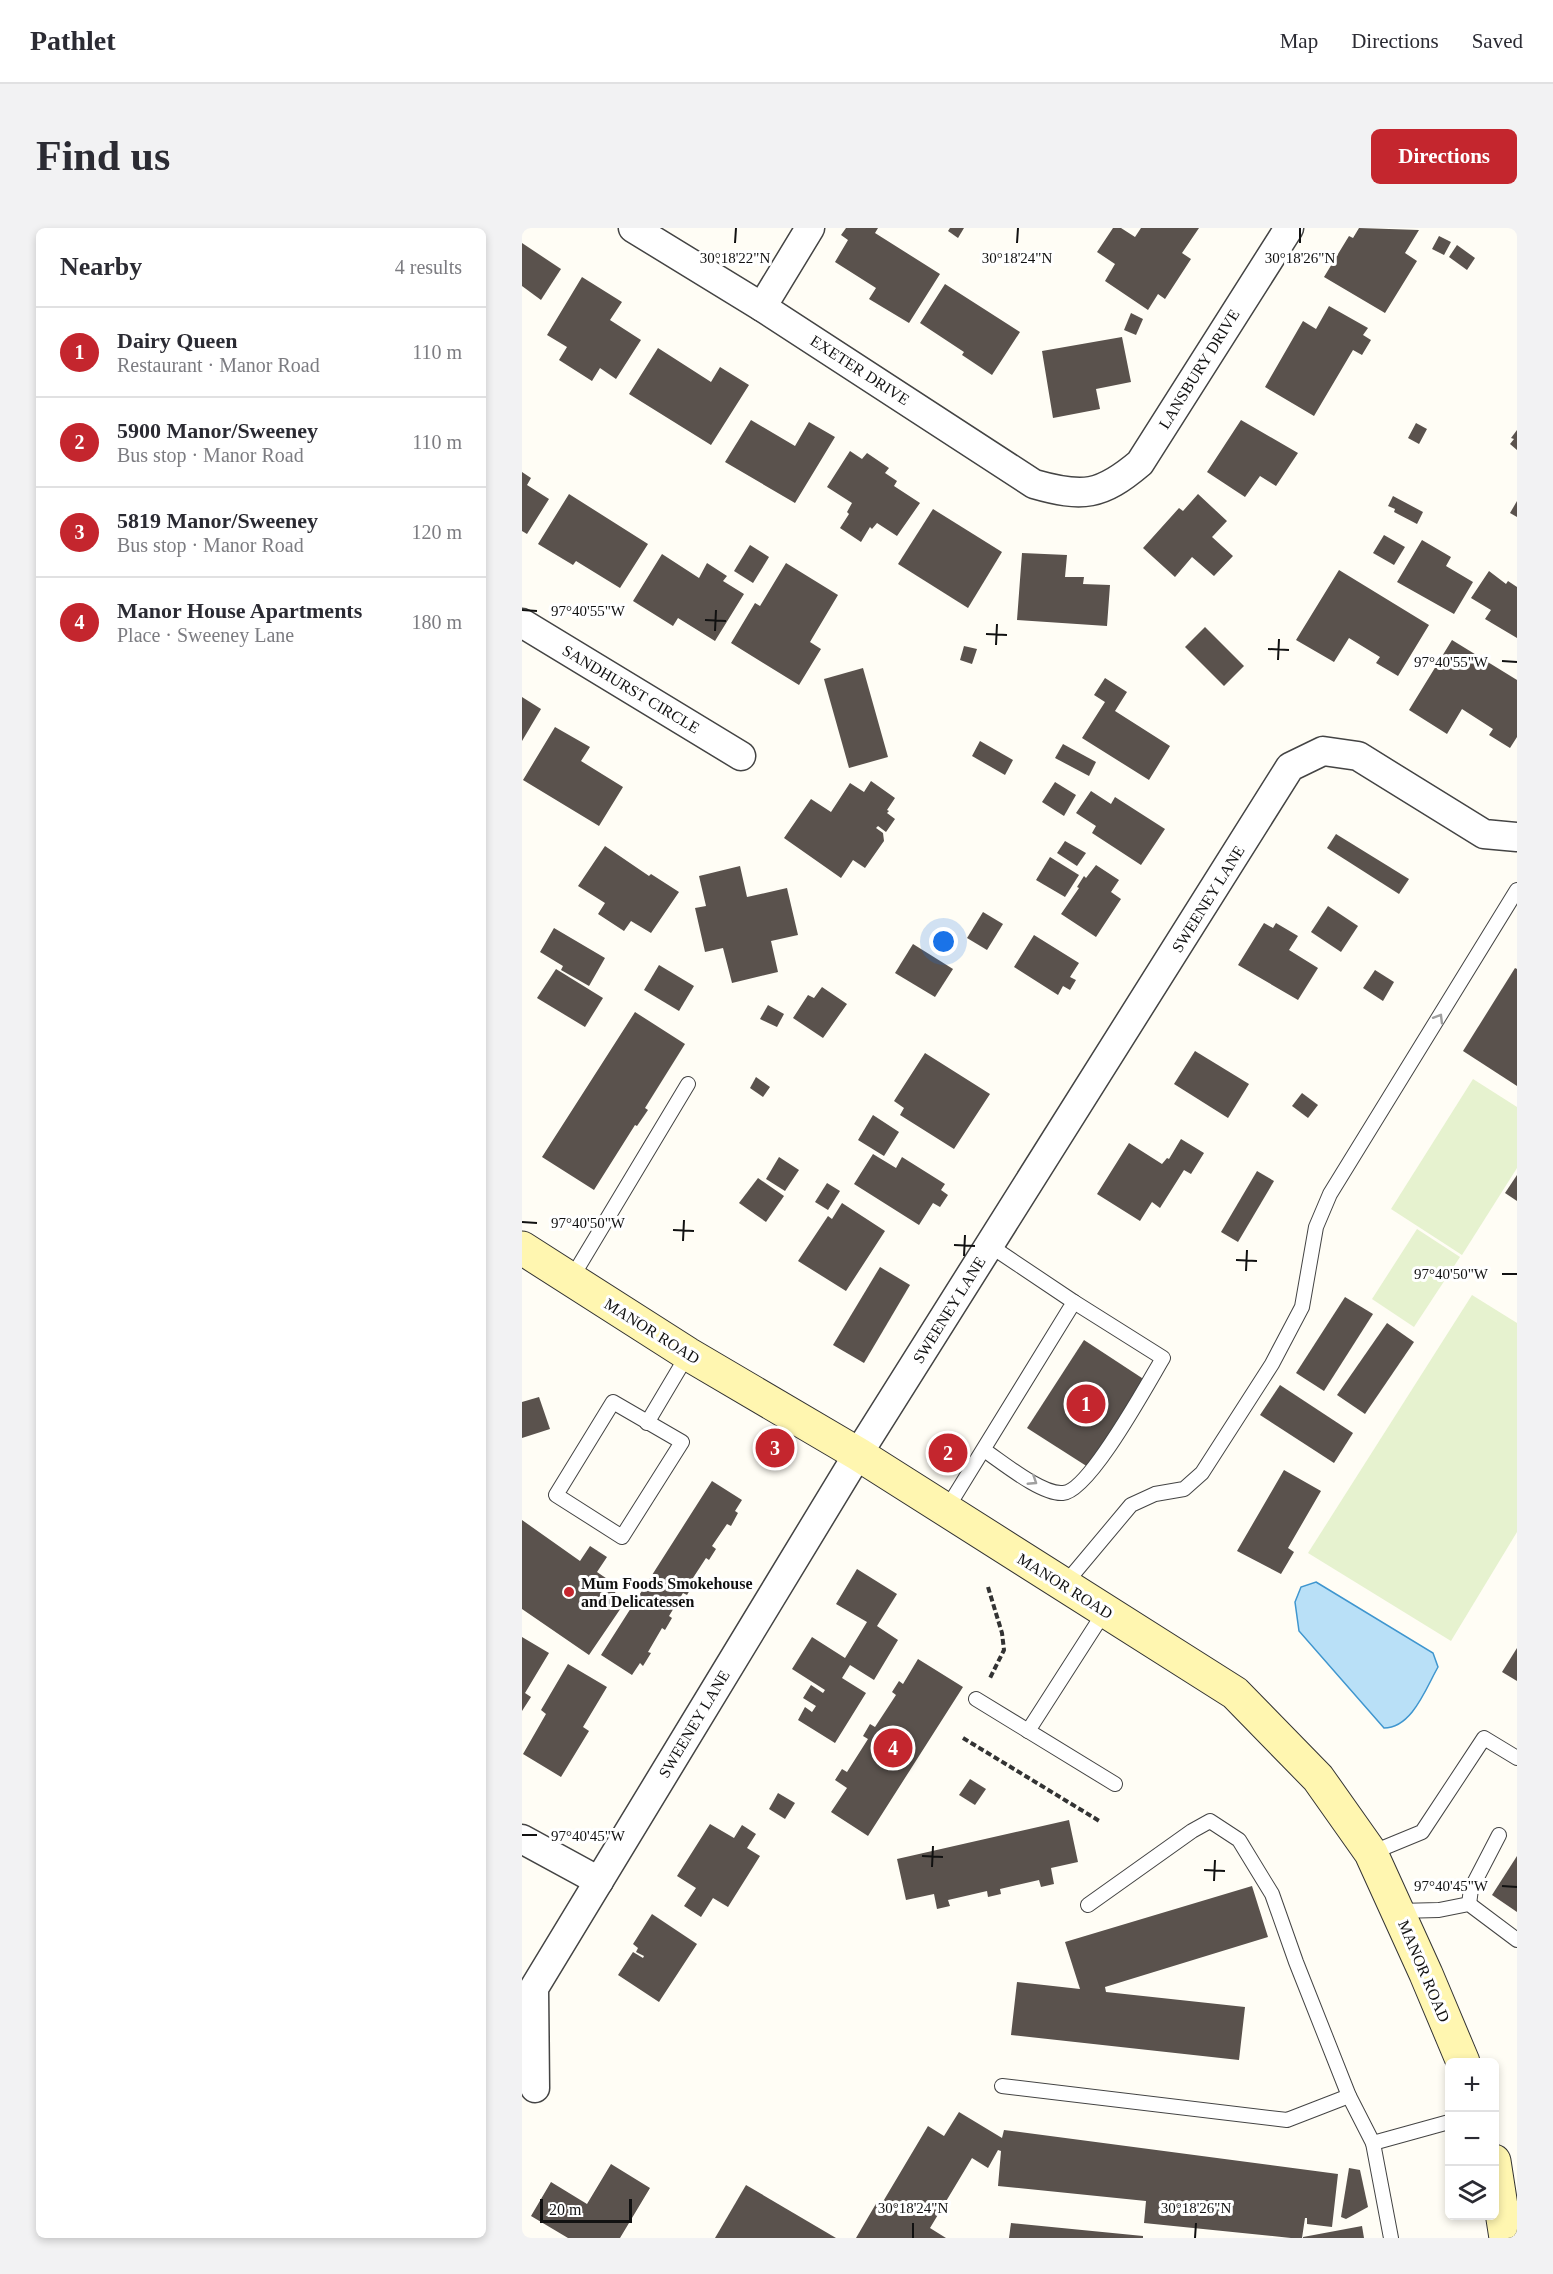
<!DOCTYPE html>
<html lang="en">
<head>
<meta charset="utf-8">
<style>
	body { margin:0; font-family:"Times New Roman",serif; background:#f2f2f3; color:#2b2b33 }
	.controls { position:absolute; right:18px; bottom:18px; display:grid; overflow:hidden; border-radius:9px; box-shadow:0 3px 9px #0003 }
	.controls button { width:54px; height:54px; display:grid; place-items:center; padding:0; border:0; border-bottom:2px solid #e1e1e2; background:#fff; color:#2b2b33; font:30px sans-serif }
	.scale { position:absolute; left:18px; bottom:15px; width:92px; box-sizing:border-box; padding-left:6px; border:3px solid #111; border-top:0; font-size:16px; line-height:21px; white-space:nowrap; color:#111; -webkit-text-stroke:4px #fff; paint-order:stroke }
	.you { position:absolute; left:422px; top:714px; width:21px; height:21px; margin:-15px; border:4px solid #fff; border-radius:50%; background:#1a73e8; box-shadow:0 0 0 9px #1a73e833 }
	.badge { display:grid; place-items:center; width:39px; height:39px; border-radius:50%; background:#c4262e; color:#fff; font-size:20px; font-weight:700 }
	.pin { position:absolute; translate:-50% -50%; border:3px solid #fff; box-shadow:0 2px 6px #0006 }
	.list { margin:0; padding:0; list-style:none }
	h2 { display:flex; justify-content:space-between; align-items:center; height:78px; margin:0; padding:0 24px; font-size:26px }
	h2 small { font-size:20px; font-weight:400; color:#7c7c81 }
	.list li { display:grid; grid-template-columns:39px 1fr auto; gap:18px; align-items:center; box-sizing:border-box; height:90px; padding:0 24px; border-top:2px solid #e1e1e2 }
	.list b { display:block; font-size:22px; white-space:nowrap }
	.list p { margin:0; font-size:20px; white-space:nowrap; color:#7c7c81 }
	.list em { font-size:20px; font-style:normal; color:#7c7c81 }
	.icon { flex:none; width:33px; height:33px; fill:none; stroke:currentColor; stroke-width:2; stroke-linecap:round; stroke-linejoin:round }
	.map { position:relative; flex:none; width:995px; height:2010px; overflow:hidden; border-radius:9px }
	header { display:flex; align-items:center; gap:36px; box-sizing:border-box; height:84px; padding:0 30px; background:#fff; border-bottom:2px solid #e1e1e2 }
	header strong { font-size:28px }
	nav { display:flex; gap:33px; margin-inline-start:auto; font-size:21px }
	.intro { display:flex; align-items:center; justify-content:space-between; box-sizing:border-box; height:144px; padding:0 36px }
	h1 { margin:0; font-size:42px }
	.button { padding:15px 27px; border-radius:9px; background:#c4262e; color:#fff; font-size:21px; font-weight:700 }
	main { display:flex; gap:36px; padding:0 36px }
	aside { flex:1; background:#fff; border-radius:9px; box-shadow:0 3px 9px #0003 }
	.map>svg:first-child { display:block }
</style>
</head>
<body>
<header>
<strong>Pathlet</strong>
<nav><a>Map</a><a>Directions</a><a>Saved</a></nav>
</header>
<div class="intro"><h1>Find us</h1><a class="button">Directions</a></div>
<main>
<aside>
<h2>Nearby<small>4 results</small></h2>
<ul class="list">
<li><span class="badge">1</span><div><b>Dairy Queen</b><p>Restaurant · Manor Road</p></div><em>110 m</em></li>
<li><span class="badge">2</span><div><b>5900 Manor/Sweeney</b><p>Bus stop · Manor Road</p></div><em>110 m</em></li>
<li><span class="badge">3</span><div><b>5819 Manor/Sweeney</b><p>Bus stop · Manor Road</p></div><em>120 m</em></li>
<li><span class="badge">4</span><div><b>Manor House Apartments</b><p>Place · Sweeney Lane</p></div><em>180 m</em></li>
</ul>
</aside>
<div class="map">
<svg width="995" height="2010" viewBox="0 0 995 2010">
	<rect width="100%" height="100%" fill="#fffdf5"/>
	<!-- pitch -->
	<g fill="#e6f2cf">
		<polygon points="951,851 995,879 995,940 940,1027 869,981"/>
		<polygon points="895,1001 938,1029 892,1099 850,1071"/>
		<polygon points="950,1067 995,1095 995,1304 929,1413 786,1325"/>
	</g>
	<!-- water -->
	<path fill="#b9e0f7" stroke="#3f96cf" stroke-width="1.5" d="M794,1354l117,71 5,14c-12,21 -26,61 -54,61l-85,-97 -4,-29 6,-15z"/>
	<!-- building -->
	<g fill="#5a524d">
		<polygon points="324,0 356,0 353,5 418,46 387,95 347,71 354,60 313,34 326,12 319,7"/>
		<polygon points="428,0 442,0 436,10 426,3"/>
		<polygon points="591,0 599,0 613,9 619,0 677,0 660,25 669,31 643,71 636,66 626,82 583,53 593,36 575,24"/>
		<polygon points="837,0 897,2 883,25 895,33 863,85 802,49 827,8 831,10"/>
		<polygon points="917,8 929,14 922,27 910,21"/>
		<polygon points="0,15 39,41 19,72 0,58"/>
		<polygon points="935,17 953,30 945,42 927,29"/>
		<polygon points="60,49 100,74 88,92 119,112 94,151 78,140 70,153 37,132 45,119 25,107"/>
		<polygon points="423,56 498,104 470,147 440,127 442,124 398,95"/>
		<polygon points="807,78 846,100 841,107 849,112 840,127 831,122 792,188 743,159 781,93 794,101"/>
		<polygon points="609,85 621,91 614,107 602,102"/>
		<polygon points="600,109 609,154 574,161 578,181 531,190 520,123"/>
		<polygon points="136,120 189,154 198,139 227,157 189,217 107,166"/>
		<polygon points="229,192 273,218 287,194 313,209 273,275 203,234"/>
		<polygon points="719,192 776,225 754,258 738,248 723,269 685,244"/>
		<polygon points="894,195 905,201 897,216 886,210"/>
		<polygon points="995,202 995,222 988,216 992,211 989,210"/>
		<polygon points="328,223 340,231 345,225 367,240 363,245 375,253 372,258 398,275 375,308 355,295 350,301 348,299 339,314 318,300 327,286 325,284 330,275 305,259"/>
		<polygon points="0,244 9,250 5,257 27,271 5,306 0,303"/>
		<polygon points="47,266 126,316 98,360 54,333 51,337 16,316"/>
		<polygon points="676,266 705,293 690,309 711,328 692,348 670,329 653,349 621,320 657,280 661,283"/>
		<polygon points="871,268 901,284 895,296 872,284 873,281 866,278"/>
		<polygon points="995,273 995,289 988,285"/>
		<polygon points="411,281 480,324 446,380 376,336"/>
		<polygon points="862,307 883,319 872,337 851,325"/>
		<polygon points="900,312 929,329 924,338 951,354 932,386 875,354"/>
		<polygon points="228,317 247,329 231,355 212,343"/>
		<polygon points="500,325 545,327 543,349 562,349 561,356 588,357 585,398 495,392"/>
		<polygon points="140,326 177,350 185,335 205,348 201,353 222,366 193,413 156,390 151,398 111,373"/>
		<polygon points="264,335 316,367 288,414 299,421 277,457 209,415 233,375 238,378"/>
		<polygon points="817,342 907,397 876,448 854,435 858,429 827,410 812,434 774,412"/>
		<polygon points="967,343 984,356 986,353 995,359 995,410 963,391 969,382 949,370"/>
		<polygon points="683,399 722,438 702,458 663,419"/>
		<polygon points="930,412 995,452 995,509 988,520 967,507 971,501 940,481 925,506 887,482"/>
		<polygon points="442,418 455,421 450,436 438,432"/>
		<polygon points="341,440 366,529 327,540 302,451"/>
		<polygon points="583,450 605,464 593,483 648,518 627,552 560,510 583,474 572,467"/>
		<polygon points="0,469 19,481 0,513"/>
		<polygon points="33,499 68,519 59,533 101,559 77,598 1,552"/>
		<polygon points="458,513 491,532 483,547 450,528"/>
		<polygon points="541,516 574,534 567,548 533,530"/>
		<polygon points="349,553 373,570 365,582 367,583 365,585 373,591 364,604 356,598 354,600 361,605 362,613 343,640 331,632 319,650 262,610 289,571 309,584 328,555 342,564"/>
		<polygon points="533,554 554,567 542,588 520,574"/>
		<polygon points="569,563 589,576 593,569 643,601 619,637 570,605 574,598 554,585"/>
		<polygon points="814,606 887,651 877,666 805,620"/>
		<polygon points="543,613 564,625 555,638 535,625"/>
		<polygon points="83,618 127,648 129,646 157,664 129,705 109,693 102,703 76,686 83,675 56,658"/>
		<polygon points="528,629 557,647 543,669 514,652"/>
		<polygon points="574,637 597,652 589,664 599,671 574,709 539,686 557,660 555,659 562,648 564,650"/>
		<polygon points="218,638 225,669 265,660 276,707 249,713 256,744 210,755 201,720 183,724 173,680 184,678 177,648"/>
		<polygon points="806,678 836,698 819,724 789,704"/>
		<polygon points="461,684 481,696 465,722 445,710"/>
		<polygon points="742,695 751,700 754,695 776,708 767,722 796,740 776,772 716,737"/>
		<polygon points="32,700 83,730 67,758 39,742 41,738 18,724"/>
		<polygon points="512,707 557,735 548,749 554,752 548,762 541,758 536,767 492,739"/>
		<polygon points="391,716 431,741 413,769 373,745"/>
		<polygon points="137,737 172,758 157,783 122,762"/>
		<polygon points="993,740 995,741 995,858 941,823"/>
		<polygon points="34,741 81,770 63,799 15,770"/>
		<polygon points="853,742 872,754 861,773 841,760"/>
		<polygon points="300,759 325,776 301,810 271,790 286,767 292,770"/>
		<polygon points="246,777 262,786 255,799 238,791"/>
		<polygon points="113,784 163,816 123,880 126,882 115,898 113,897 72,962 20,929"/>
		<polygon points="673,823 727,856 706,890 652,856"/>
		<polygon points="403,825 468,866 432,921 378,887 382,880 372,873"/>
		<polygon points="234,849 248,859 241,869 228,860"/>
		<polygon points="780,865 796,877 786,890 770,878"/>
		<polygon points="351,887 377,904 362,928 336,912"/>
		<polygon points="659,911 682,925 669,946 662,942 638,980 630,974 618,993 575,966 607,915 640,936 645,930 647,931"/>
		<polygon points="351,926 374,940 380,929 423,956 419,962 426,967 418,979 411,975 397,997 332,956"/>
		<polygon points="257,929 277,942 263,963 244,951"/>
		<polygon points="735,943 752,953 716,1014 699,1004"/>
		<polygon points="995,947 995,973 983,965"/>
		<polygon points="236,950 262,968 244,994 217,975"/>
		<polygon points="305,955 318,963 306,982 293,974"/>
		<polygon points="320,975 363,1003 324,1063 276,1033 306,988 310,991"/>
		<polygon points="358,1039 388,1057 342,1135 311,1117"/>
		<polygon points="823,1069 851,1086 802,1163 774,1145"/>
		<polygon points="865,1095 892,1114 843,1186 815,1167"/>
		<polygon points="562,1112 623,1152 566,1239 505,1200"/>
		<polygon points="758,1157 831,1205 812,1235 738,1187"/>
		<polygon points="17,1169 28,1201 0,1210 0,1174"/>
		<polygon points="762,1242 799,1263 766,1320 772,1324 759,1346 715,1323"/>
		<polygon points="190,1253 220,1272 213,1283 216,1285 209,1298 205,1296 190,1318 194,1321 187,1332 184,1330 169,1353 172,1355 165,1367 161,1365 147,1388 150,1390 143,1402 140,1400 126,1424 129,1425 121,1438 118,1435 110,1447 79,1427"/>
		<polygon points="0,1292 58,1333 68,1318 85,1329 75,1344 97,1359 90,1369 101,1377 67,1427 0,1381"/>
		<polygon points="335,1341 375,1366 355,1398 376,1412 352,1452 328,1437 320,1450 344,1465 313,1515 276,1492 283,1479 290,1484 294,1478 281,1470 289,1457 301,1465 303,1462 270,1441 290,1409 323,1430 345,1394 314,1376"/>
		<polygon points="0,1409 27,1425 3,1465 9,1469 0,1483"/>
		<polygon points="995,1420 995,1453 980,1444"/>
		<polygon points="396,1431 441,1459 346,1608 309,1584 325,1560 313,1552 320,1541 325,1544 346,1511 341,1508 348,1496 353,1499 374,1467 370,1464 377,1453 381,1456"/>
		<polygon points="46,1436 85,1459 61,1499 67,1503 39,1549 1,1526 24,1486 19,1482"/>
		<polygon points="448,1551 464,1561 453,1577 437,1567"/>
		<polygon points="256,1565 273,1575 263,1591 247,1581"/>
		<polygon points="547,1592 556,1634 529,1640 532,1656 519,1659 517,1652 478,1661 479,1666 466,1669 465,1663 426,1672 428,1678 415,1681 412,1666 384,1672 375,1631"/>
		<polygon points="188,1596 212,1610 220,1597 234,1606 225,1620 238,1628 206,1679 191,1670 179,1689 162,1678 174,1660 155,1648"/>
		<polygon points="995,1628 995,1684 970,1667"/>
		<polygon points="730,1658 746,1709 583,1759 584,1764 723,1779 717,1832 489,1807 495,1754 558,1761 543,1714"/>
		<polygon points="130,1686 175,1716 137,1774 96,1747 111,1724 121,1730 122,1728 114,1724 116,1720 111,1716"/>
		<polygon points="437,1884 480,1910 482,1902 816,1946 810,1999 785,1996 785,1990 783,1990 780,2010 769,2010 622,1995 624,1973 476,1958 479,1923 476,1922 466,1940 450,1930 408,2000 424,2010 334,2010 355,1974 359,1977 406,1898 422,1908"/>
		<polygon points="89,1936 128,1960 98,2010 46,2010 9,1988 29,1954 65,1976"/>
		<polygon points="827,1940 838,1942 846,1979 824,1991 819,1989"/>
		<polygon points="224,1957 314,2010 193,2010"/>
		<polygon points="489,1995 621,2008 621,2010 487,2010"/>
		<polygon points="840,1998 842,2010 781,2010 781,2009"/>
	</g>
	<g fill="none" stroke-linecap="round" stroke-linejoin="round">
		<!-- lane casing -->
		<g stroke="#444" stroke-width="16">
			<g id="lane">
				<polyline points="49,1051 166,856"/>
				<polygon points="91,1174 160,1214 100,1309 34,1267"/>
				<polyline points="125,1195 166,1126"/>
				<path d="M462,1222c18,12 58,45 79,43 26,-1 85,-110 100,-135l-89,-56"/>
				<polyline points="424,1282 552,1074 467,1017"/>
				<polyline points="542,1357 609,1277 633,1266 662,1261 680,1245 750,1136 780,1079 794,999 808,966 995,662"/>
				<polyline points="454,1471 593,1556"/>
				<polyline points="506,1503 583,1383"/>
				<polyline points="849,1625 900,1604 962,1510 995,1530"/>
				<polyline points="947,1676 949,1661 977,1607"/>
				<polyline points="566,1677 670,1603 688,1593 717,1612 750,1666 774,1734 827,1868 851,1915 927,1894"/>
				<polyline points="876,1683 917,1682 947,1676 995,1712"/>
				<polyline points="480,1858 765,1892 827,1868"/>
				<polyline points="851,1915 869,2010"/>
			</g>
		</g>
		<!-- street casing -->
		<g stroke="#444" stroke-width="31">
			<g id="street">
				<path d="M111,0l129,79 272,177c49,14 67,12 106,-21l149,-235"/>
				<polyline points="240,79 288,0"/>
				<polyline points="0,395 219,528"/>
				<polyline points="0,1611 77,1653"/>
				<polyline points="13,1860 12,1760 336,1226 768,539 801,523 836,528 962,606 995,609"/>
			</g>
		</g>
		<!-- secondary casing -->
		<g stroke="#333" stroke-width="35">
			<g id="secondary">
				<polyline points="0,1020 166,1126 336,1226 713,1465 796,1550 849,1625 904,1746 941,1834"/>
				<polyline points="972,1933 984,2010"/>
			</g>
		</g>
		<!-- path -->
		<g stroke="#333" stroke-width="4" stroke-dasharray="6 3" stroke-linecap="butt">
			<polyline points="466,1359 480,1405 482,1422 468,1450"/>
			<polyline points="441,1510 579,1594"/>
		</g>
		<!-- lane -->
		<use href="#lane" stroke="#fff" stroke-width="14"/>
		<!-- street -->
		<use href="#street" stroke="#fff" stroke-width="28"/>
		<!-- secondary -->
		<use href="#secondary" stroke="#fff6b0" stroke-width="33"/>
	</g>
	<!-- one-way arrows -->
	<defs><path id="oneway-chevron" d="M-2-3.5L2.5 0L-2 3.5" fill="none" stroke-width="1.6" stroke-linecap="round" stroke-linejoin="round" transform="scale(1.5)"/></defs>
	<g stroke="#a0a0a0">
		<use href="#oneway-chevron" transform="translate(917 790) rotate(-59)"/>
		<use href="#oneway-chevron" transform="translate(511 1253) rotate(33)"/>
	</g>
	<!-- ticks -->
	<path fill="none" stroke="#111" stroke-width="2" d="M213,15l1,-15M495,15l1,-15M778,15v-15M0,382l15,1M183,392l21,1M193,403l1,-21M464,406l21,1M474,417l1,-21M746,421l21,1M756,432l1,-21M980,433l15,1M0,994l15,1M151,1002l21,1M161,1013l1,-21M432,1017l21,1M442,1028l1,-21M714,1032l21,1M724,1043l1,-21M980,1046h15M0,1607h15M400,1628l21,1M410,1639l1,-21M682,1642l21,1M692,1653l1,-21M980,1658l15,1M391,2010v-15M673,2010l1,-15"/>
	<!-- markers -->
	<circle fill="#c4262e" stroke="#fff" stroke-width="2" cx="47" cy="1364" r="6"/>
	<g text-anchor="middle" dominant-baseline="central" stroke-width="6" stroke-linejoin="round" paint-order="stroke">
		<!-- street labels -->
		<g font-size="16" fill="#111" stroke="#fff">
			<text transform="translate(677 141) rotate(-58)">LANSBURY DRIVE</text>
			<text transform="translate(338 142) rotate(33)">EXETER DRIVE</text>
			<text transform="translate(109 461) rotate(31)">SANDHURST CIRCLE</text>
			<text transform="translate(686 671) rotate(-58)">SWEENEY LANE</text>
			<text transform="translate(427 1082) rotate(-58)">SWEENEY LANE</text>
			<text transform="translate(130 1103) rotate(32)">MANOR ROAD</text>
			<text transform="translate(543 1358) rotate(32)">MANOR ROAD</text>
			<text transform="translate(172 1496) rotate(-59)">SWEENEY LANE</text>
			<text transform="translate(902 1743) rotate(67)">MANOR ROAD</text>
		</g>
		<!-- poi labels -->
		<g font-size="16" font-weight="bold" fill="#111" stroke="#fff" text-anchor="start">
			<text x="59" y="1355">Mum Foods Smokehouse<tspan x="59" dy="18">and Delicatessen</tspan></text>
		</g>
	</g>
	<g font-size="15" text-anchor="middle" fill="#111" stroke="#fff" stroke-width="6" stroke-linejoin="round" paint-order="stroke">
		<text x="213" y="35">30°18'22"N</text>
		<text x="495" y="35">30°18'24"N</text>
		<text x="778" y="35">30°18'26"N</text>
		<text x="66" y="388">97°40'55"W</text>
		<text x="929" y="439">97°40'55"W</text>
		<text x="66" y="1000">97°40'50"W</text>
		<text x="929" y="1051">97°40'50"W</text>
		<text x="66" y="1613">97°40'45"W</text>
		<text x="929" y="1663">97°40'45"W</text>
		<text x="391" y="1985">30°18'24"N</text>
		<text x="674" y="1985">30°18'26"N</text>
	</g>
</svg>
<div class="controls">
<button>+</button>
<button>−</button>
<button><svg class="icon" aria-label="layers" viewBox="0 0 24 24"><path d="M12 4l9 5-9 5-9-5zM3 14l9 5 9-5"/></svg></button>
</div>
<div class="scale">20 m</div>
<div class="you"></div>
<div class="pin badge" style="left:564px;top:1176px">1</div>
<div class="pin badge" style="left:426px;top:1225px">2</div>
<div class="pin badge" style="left:253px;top:1220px">3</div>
<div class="pin badge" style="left:371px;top:1520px">4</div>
</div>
</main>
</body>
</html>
